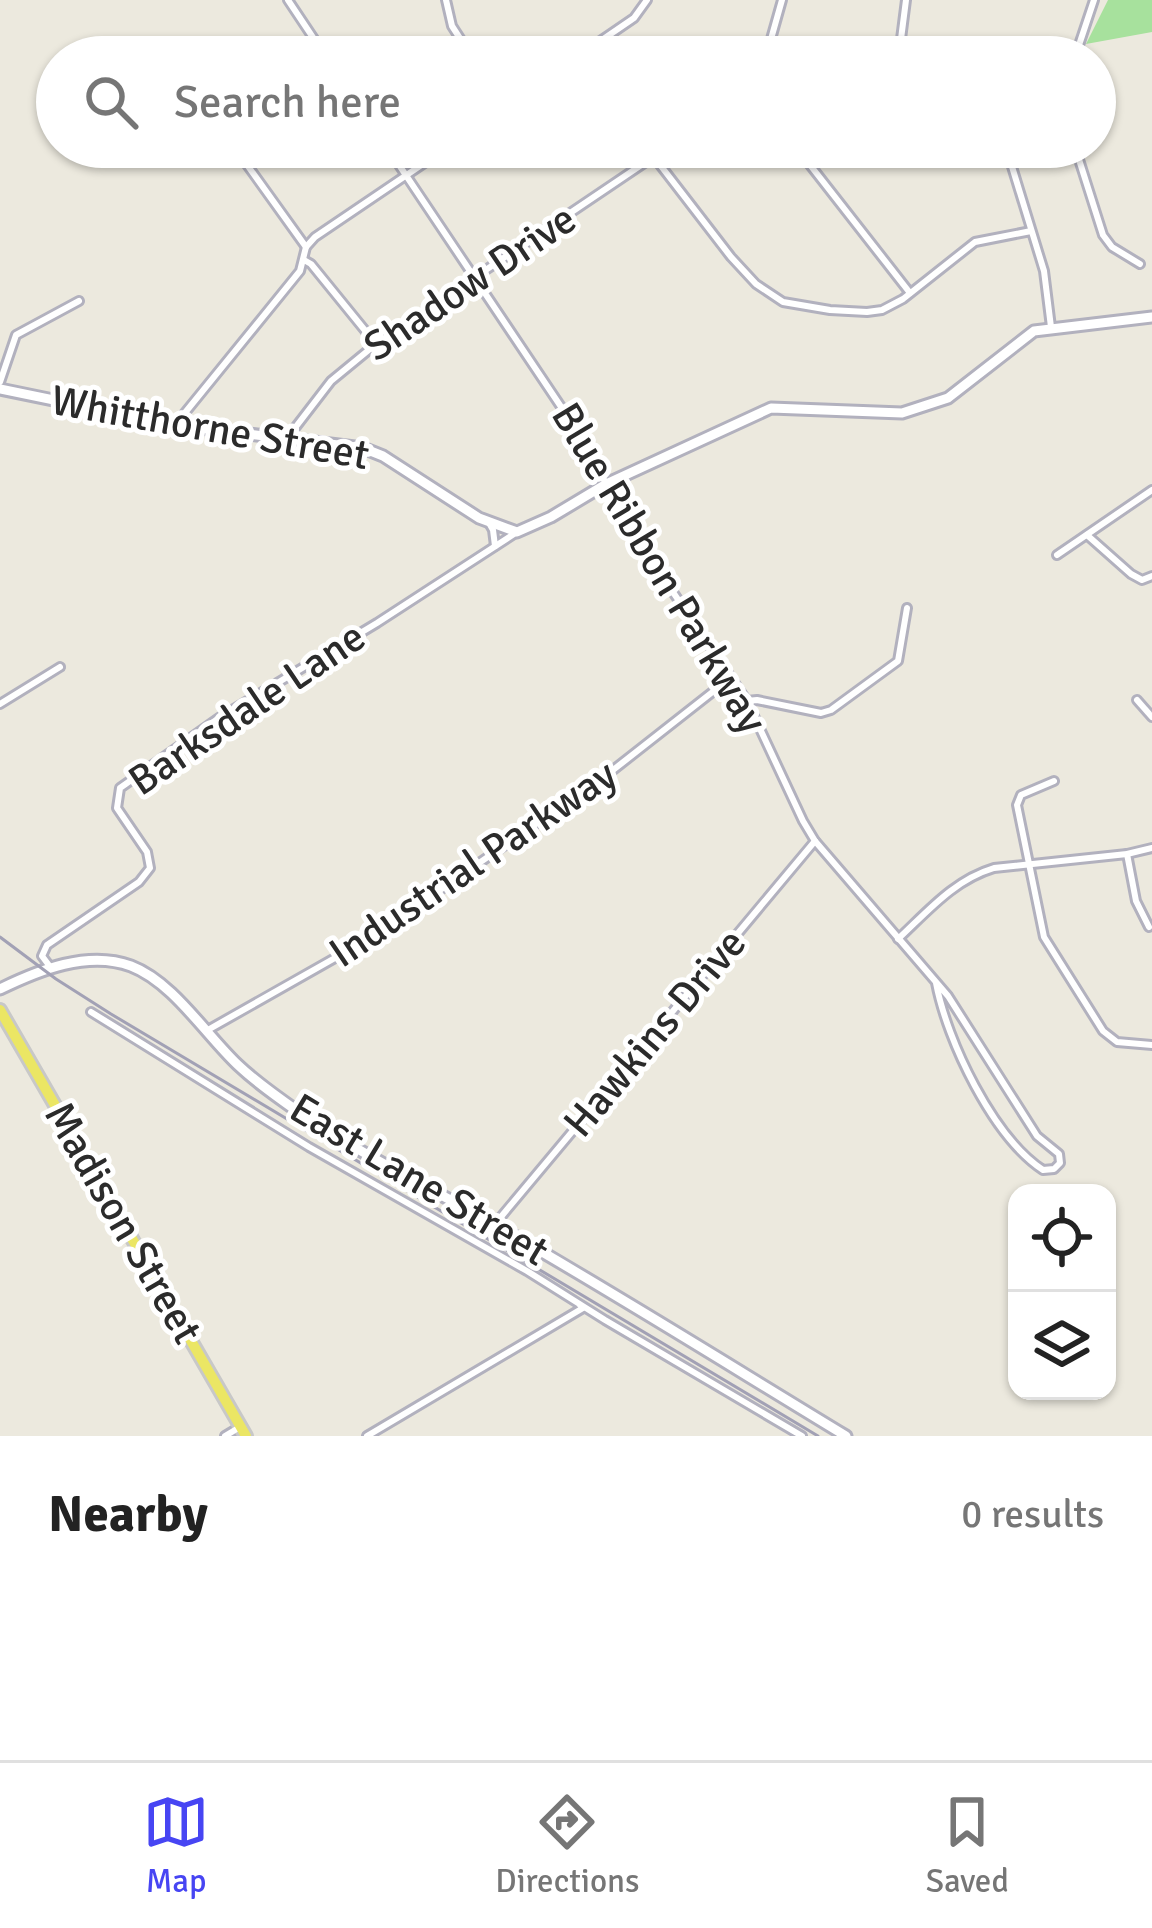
<!DOCTYPE html>
<html lang="en">
<head>
<meta charset="utf-8">
<style>
	body { margin:0; font-family:Signika,sans-serif; background:#f6f6f6; color:#222 }
	.controls { position:absolute; right:36px; bottom:36px; display:grid; overflow:hidden; border-radius:24px; box-shadow:0 3px 9px #0004 }
	.controls button { width:108px; height:108px; display:grid; place-items:center; padding:0; border:0; border-bottom:3px solid #e0e0e0; background:#fff; color:#222; font:60px sans-serif }
	.list { margin:0; padding:0; list-style:none }
	h2 { display:flex; justify-content:space-between; align-items:center; height:156px; margin:0; padding:0 48px; font-size:51px }
	h2 small { font-size:39px; font-weight:400; color:#767676 }
	.icon { flex:none; width:66px; height:66px; fill:none; stroke:currentColor; stroke-width:2; stroke-linecap:round; stroke-linejoin:round }
	.map { position:relative; flex:none; width:1152px; height:1436px; overflow:hidden }
	.search { position:absolute; background:#fff; box-shadow:0 3px 9px #0004; left:36px; right:36px; top:36px; height:132px; display:flex; align-items:center; gap:30px; box-sizing:border-box; padding:0 42px; border-radius:66px; color:#767676; font-size:45px }
	.sheet { height:324px; background:#fff }
	nav { display:flex; justify-content:space-around; align-items:center; box-sizing:border-box; height:168px; border-top:3px solid #e0e0e0; background:#fff; font-size:33px; color:#767676 }
	nav a { display:grid; justify-items:center; gap:6px }
	nav .on { color:#4745f3 }
	.map>svg:first-child { display:block }
</style>
</head>
<body>
<div class="map">
<svg width="1152" height="1436" viewBox="0 0 1152 1436">
	<rect width="100%" height="100%" fill="#ece9de"/>
	<!-- green -->
	<polygon fill="#a7e19d" points="1108,0 1152,0 1152,32 1086,44"/>
	<g fill="none" stroke-linecap="round" stroke-linejoin="round">
		<!-- street casing -->
		<g stroke="#b2b1be" stroke-width="12">
			<g id="street">
				<polyline points="288,0 326,57"/>
				<polyline points="446,0 452,26 472,57"/>
				<polyline points="577,57 634,18 647,0"/>
				<polyline points="761,57 771,39 782,0"/>
				<polyline points="906,57 901,39 906,0"/>
				<polyline points="1075,57 1094,0"/>
				<path d="M387,147l213,318 9,33 138,203 56,120 12,20 133,155 89,140 22,18 1,9 -6,6 -11,1c-50,-33 -96,-129 -107,-187"/>
				<polyline points="796,147 910,293"/>
				<polyline points="1006,147 1044,271 1051,327"/>
				<polyline points="1075,147 1103,235 1112,247 1140,264"/>
				<polyline points="235,148 306,247"/>
				<polyline points="654,157 731,257 756,284 783,302 830,310 867,312 882,310 903,299 975,242 1031,231"/>
				<polyline points="304,260 311,264 376,344"/>
				<polyline points="0,382 16,335 79,301"/>
				<polyline points="175,425 300,271 306,247 315,237 448,147"/>
				<polyline points="288,437 331,381 376,344 668,147"/>
				<polyline points="488,521 493,530 495,546"/>
				<polyline points="1087,535 1131,574 1142,580 1152,576"/>
				<polyline points="1057,555 1152,490"/>
				<polyline points="1137,700 1152,717"/>
				<polyline points="747,701 757,700 821,713 831,710 898,661 907,608"/>
				<polyline points="0,704 60,667"/>
				<polyline points="1054,781 1021,795 1017,805 1044,937 1103,1031 1117,1042 1152,1045"/>
				<polyline points="1127,854 1136,901 1149,927"/>
				<path d="M898,939c30,-28 56,-59 96,-71l133,-14 25,-6"/>
				<polyline points="51,968 42,956 47,945 139,882 150,868 147,852 117,808 120,788 219,718 377,623 517,532"/>
				<polyline points="91,1012 309,1147 527,1271 605,1320 802,1436"/>
				<polyline points="206,1031 372,937 608,774 729,679"/>
				<polyline points="495,1224 815,841"/>
				<polyline points="225,1436 240,1427"/>
				<polyline points="367,1436 583,1308 580,1305"/>
			</g>
		</g>
		<!-- secondary casing -->
		<g stroke="#b2b1be" stroke-width="15">
			<g id="secondary">
				<polyline points="0,389 175,425 363,448 383,456 479,518 517,532 551,517 606,484 771,408 902,413 948,398 1034,331 1152,317"/>
				<path d="M0,989c39,-19 88,-39 131,-23 42,16 75,69 107,99 20,19 42,34 65,50 61,41 127,73 191,109 119,68 235,141 352,212"/>
			</g>
		</g>
		<!-- primary casing -->
		<g stroke="#c8c8c8" stroke-width="16">
			<polyline id="primary" points="0,1010 246,1436"/>
		</g>
		<!-- street -->
		<use href="#street" stroke="#fff" stroke-width="6"/>
		<!-- secondary -->
		<use href="#secondary" stroke="#fff" stroke-width="9"/>
		<!-- primary -->
		<use href="#primary" stroke="#ebe664" stroke-width="10"/>
		<!-- rail -->
		<polyline stroke="#a2a1b5" stroke-width="3" points="0,937 56,979 111,1014 818,1436"/>
	</g>
	<g text-anchor="middle" dominant-baseline="central" stroke-width="10" stroke-linejoin="round" paint-order="stroke">
		<!-- street labels -->
		<g font-size="42" fill="#2b2b2b" stroke="#fff">
			<text transform="translate(470 283) rotate(-34)">Shadow Drive</text>
			<text transform="translate(210 428) rotate(10)">Whitthorne Street</text>
			<text transform="translate(659 568) rotate(59)">Blue Ribbon Parkway</text>
			<text transform="translate(247 709) rotate(-34)">Barksdale Lane</text>
			<text transform="translate(473 864) rotate(-34)">Industrial Parkway</text>
			<text transform="translate(655 1033) rotate(-50)">Hawkins Drive</text>
			<text transform="translate(419 1180) rotate(31)">East Lane Street</text>
			<text transform="translate(123 1223) rotate(60)">Madison Street</text>
		</g>
	</g>
</svg>
<div class="controls">
<button><svg class="icon" aria-label="locate" viewBox="0 0 24 24"><circle cx="12" cy="12" r="6"/><path d="M12 2v4M12 18v4M2 12h4M18 12h4"/></svg></button>
<button><svg class="icon" aria-label="layers" viewBox="0 0 24 24"><path d="M12 4l9 5-9 5-9-5zM3 14l9 5 9-5"/></svg></button>
</div>
<div class="search"><svg class="icon" aria-label="search" viewBox="0 0 24 24"><circle cx="10" cy="10" r="6"/><path d="M15 15l6 6"/></svg>Search here</div>
</div>
<section class="sheet">
<h2>Nearby<small>0 results</small></h2>
<ul class="list">
</ul>
</section>
<nav>
<a class="on"><svg class="icon" aria-label="map" viewBox="0 0 24 24"><path d="M3 6l6-2 6 2 6-2v14l-6 2-6-2-6 2zM9 4v14M15 6v14"/></svg>Map</a>
<a><svg class="icon" aria-label="directions" viewBox="0 0 24 24"><path d="M12 3l9 9-9 9-9-9zM9 14v-3h6M13 9l2 2-2 2"/></svg>Directions</a>
<a><svg class="icon" aria-label="saved" viewBox="0 0 24 24"><path d="M7 4h10v16l-5-4-5 4z"/></svg>Saved</a>
</nav>
</body>
</html>
